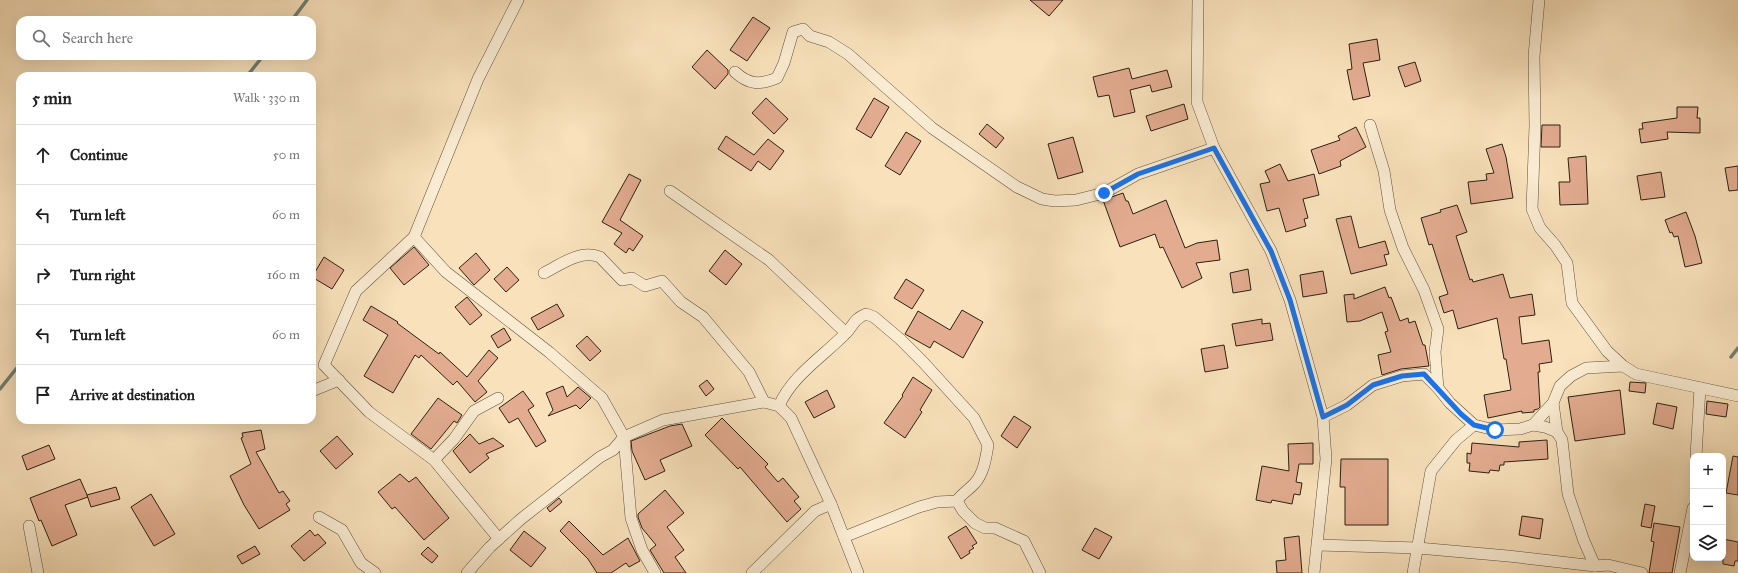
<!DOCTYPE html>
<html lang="en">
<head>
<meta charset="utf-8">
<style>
	body { margin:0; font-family:"IM FELL Great Primer",serif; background:#f2f2f2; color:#222 }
	.controls { position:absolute; right:12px; bottom:12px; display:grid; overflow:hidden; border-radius:8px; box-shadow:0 4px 16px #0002 }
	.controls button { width:36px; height:36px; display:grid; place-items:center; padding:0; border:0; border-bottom:1px solid #e0e0e0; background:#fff; color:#222; font:20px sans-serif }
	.stop { position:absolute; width:12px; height:12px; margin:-9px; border:3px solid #1a73e8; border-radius:50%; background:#fff }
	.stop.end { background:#1a73e8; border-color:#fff; box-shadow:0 1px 4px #0008 }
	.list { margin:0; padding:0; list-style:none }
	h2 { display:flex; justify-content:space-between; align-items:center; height:52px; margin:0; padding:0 16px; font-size:17px }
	h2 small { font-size:13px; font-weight:400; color:#767676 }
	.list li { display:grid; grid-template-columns:26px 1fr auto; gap:12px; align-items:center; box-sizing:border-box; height:60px; padding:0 16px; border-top:1px solid #e0e0e0 }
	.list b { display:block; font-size:15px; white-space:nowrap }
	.list em { font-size:13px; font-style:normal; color:#767676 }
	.icon { flex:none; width:22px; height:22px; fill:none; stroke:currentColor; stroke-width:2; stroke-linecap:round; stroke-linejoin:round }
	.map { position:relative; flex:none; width:1738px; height:573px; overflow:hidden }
	.search { position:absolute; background:#fff; box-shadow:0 4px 16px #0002; left:16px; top:16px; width:300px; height:44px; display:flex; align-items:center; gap:10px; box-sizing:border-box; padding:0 14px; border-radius:12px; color:#767676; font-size:15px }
	.panel { position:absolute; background:#fff; box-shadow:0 4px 16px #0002; left:16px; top:72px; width:300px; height:352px; border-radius:12px }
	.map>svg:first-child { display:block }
</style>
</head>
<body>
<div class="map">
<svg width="1738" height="573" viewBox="0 0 1738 573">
	<rect width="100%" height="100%" fill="#f8e1bb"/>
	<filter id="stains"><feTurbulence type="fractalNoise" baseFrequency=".005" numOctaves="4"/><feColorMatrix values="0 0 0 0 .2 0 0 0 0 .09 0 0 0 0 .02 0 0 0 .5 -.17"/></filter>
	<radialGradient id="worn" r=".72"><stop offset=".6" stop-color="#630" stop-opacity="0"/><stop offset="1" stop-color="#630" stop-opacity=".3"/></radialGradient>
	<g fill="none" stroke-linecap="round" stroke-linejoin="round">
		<!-- stream -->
		<g stroke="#707f71" stroke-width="3.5">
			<polyline points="292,20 307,0"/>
			<polyline points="247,76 263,56"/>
			<polyline points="1731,357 1738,348"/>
			<polyline points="0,389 20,364"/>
		</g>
	</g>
	<!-- building -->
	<g fill="#e3ac91" stroke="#2d2111">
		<polygon points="1030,0 1063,0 1049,16"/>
		<polygon points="753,17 770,28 747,61 730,50"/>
		<polygon points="1377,39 1380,60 1363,63 1370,96 1353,100 1347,70 1352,69 1349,44"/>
		<polygon points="707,50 728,70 728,74 715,89 692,67"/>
		<polygon points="1415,62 1421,81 1405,87 1398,67"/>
		<polygon points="1129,68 1132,79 1167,70 1172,87 1152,92 1150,85 1130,90 1135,112 1114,117 1109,95 1098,97 1093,77"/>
		<polygon points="766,98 788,119 774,134 752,113"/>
		<polygon points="874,98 889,107 871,138 856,129"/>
		<polygon points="1184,104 1188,119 1151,131 1146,116"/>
		<polygon points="1677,107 1698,107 1697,118 1700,118 1700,133 1667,132 1668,139 1641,143 1639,129 1643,129 1642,123 1677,118"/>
		<polygon points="987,124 1004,138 996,148 979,134"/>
		<polygon points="1542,125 1560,125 1560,147 1541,147"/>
		<polygon points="1356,127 1366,147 1340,161 1341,166 1319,174 1311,150 1340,140 1338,136"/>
		<polygon points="906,132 921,141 900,175 885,166"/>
		<polygon points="726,136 754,155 768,139 784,151 770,170 758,161 751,171 718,149"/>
		<polygon points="1073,137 1083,172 1058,179 1048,144"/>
		<polygon points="1502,144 1506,157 1513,198 1471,204 1468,182 1487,180 1486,174 1494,173 1486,149"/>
		<polygon points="1586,156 1588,204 1560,205 1559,182 1570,182 1568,158"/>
		<polygon points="1280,164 1288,181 1314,174 1319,195 1303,199 1308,218 1304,219 1306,226 1286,232 1279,208 1267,211 1260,184 1270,182 1265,171"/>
		<polygon points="1738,166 1738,190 1729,191 1725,168"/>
		<polygon points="1661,172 1665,197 1641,200 1637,176"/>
		<polygon points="629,174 641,180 620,220 643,236 633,251 629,248 626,253 614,244 622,233 602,222"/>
		<polygon points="1123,193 1126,201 1128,201 1133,214 1166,200 1185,248 1197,243 1217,240 1220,260 1196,263 1202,278 1182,288 1163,247 1160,248 1155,234 1120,247 1103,200"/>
		<polygon points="1457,205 1467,232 1456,236 1470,280 1472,279 1473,282 1503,274 1510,298 1532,294 1535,315 1519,317 1522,344 1549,340 1552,362 1539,364 1540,372 1538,372 1540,407 1538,409 1534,410 1534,412 1522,413 1522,411 1488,418 1484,395 1511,390 1506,359 1504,359 1497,318 1458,329 1453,310 1444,313 1439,297 1448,294 1432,244 1429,245 1421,218 1441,212 1440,210"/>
		<polygon points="1686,212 1695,236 1702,263 1685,267 1678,236 1674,237 1672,232 1670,233 1665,220"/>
		<polygon points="1351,216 1359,248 1385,241 1389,254 1384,255 1387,265 1351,274 1336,219"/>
		<polygon points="414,247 429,265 404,285 390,268"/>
		<polygon points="725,250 742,264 726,285 709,271"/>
		<polygon points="476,253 490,270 474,285 459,268"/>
		<polygon points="324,257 344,270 332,289 312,277"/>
		<polygon points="507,267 519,280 506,292 494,279"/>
		<polygon points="1248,269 1251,290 1233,293 1230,273"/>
		<polygon points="1323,271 1327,293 1303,297 1300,275"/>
		<polygon points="906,279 924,290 912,309 894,298"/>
		<polygon points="1385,287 1389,298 1391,297 1400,321 1408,318 1409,323 1415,321 1423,345 1425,345 1429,366 1401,369 1382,375 1378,355 1391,352 1385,332 1388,331 1382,312 1360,321 1347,322 1344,295 1354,294 1354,299"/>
		<polygon points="467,297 482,315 470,325 455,307"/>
		<polygon points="557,304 564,316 538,330 531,318"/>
		<polygon points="371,306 398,322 397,323 439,354 440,352 467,377 489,350 498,358 478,381 487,392 475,402 457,381 453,385 421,355 419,358 415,355 393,393 364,376 388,335 363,320"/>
		<polygon points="962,310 983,322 963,358 934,341 930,348 905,334 918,311 950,330"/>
		<polygon points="1262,319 1262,324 1270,323 1273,340 1236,346 1232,324"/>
		<polygon points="504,328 511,340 498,348 491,336"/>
		<polygon points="587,336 601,351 590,361 576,346"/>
		<polygon points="1224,345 1228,368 1205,372 1201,349"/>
		<polygon points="913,377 932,390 920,410 922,412 905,438 884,423 903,396 902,395"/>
		<polygon points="707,380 714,389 706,396 699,386"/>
		<polygon points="1630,382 1646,383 1645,393 1629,391"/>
		<polygon points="563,386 567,397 578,387 591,398 580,409 576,405 548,416 553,410 546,393"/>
		<polygon points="827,390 835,407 814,418 805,402"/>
		<polygon points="1620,390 1625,434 1575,441 1568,397"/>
		<polygon points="523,391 534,406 528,410 546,441 536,447 518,418 509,423 499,408"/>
		<polygon points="438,398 462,415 457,423 454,421 431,449 411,434"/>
		<polygon points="1707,401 1728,404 1726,417 1706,414"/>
		<polygon points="1657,403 1677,407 1673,429 1653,424"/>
		<polygon points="1014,416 1031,427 1017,448 1001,436"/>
		<polygon points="722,418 768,464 765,467 778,482 783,478 799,497 794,501 801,509 787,522 740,467 738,469 705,435"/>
		<polygon points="682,424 692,446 660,460 665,471 645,480 632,451 631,441 670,426"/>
		<polygon points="261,430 265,449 256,452 279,493 283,491 290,501 286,504 290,510 259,529 244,505 230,476 251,464 241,438 243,437 242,433"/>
		<polygon points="470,434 479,444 493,438 504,446 486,454 489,458 470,473 453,451"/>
		<polygon points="337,436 353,454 336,469 320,451"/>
		<polygon points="1547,440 1548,459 1504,462 1504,465 1500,465 1499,471 1490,470 1489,473 1469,471 1470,463 1467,463 1467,453 1471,454 1472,443 1519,447 1519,442"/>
		<polygon points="1313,443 1313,464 1299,464 1296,482 1302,483 1300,495 1294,494 1292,504 1272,500 1271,503 1256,500 1262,466 1289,471 1288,444"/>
		<polygon points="49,445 55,459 27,470 22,456"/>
		<polygon points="1733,456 1738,457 1738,495 1726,493"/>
		<polygon points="1341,459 1388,459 1388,525 1345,525 1345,487 1340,487"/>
		<polygon points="400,474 409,482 416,477 449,518 424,540 395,507 392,509 378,492"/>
		<polygon points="80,479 88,497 65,505 77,535 52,546 41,520 39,521 30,498"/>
		<polygon points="116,487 120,499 91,507 87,495"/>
		<polygon points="665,490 684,513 667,527 684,550 675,557 686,573 664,573 650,550 656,545 642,528 638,517 638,514"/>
		<polygon points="151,494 175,534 154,546 131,507"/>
		<polygon points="559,498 562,502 550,512 547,508"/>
		<polygon points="1645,504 1655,506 1651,528 1641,526"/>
		<polygon points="1522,516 1543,519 1540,539 1519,535"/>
		<polygon points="569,521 603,555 628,538 640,561 629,567 626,563 611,573 597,573 588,559 560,531"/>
		<polygon points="1654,523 1680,527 1672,573 1649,573 1654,542 1651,541"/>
		<polygon points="966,526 977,543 972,546 974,548 969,551 970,553 961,559 948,537"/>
		<polygon points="1095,528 1112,537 1099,559 1082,550"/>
		<polygon points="310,530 315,536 318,534 326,543 304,561 291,546"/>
		<polygon points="524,531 546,548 531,567 510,550"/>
		<polygon points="1299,536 1302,573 1277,573 1276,561 1286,560 1284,538"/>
		<polygon points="1723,539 1738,542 1738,561 1735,561 1734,566 1723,564"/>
		<polygon points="255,546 260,554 242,564 237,556"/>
		<polygon points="428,547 438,556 432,563 421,554"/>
	</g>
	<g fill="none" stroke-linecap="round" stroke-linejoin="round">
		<!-- street casing -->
		<g stroke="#60513c" stroke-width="12">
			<g id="street">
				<polyline points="1198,0 1197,102 1214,148 1271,251 1290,300 1323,417 1326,459 1314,573"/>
				<polyline points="1539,0 1534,56 1535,126 1532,209 1540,228 1555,245 1567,263 1572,303 1607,351 1623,366"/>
				<path d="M735,72c14,13 25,13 42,6l7,-15 9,-31 10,-3 7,7 19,6 19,12 84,74 85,59 25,12 13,2 21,-1 28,-7 34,-19 76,-26"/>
				<polyline points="1370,125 1384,171 1390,210 1403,248 1424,290 1438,329 1435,352 1438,388 1450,403 1474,425 1495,430 1520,429 1533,425 1545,427 1557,432 1562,440 1568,494 1584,541 1595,566"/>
				<polyline points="670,191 769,260 846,333"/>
				<polyline points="414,237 446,272 549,352 602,398 624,437 631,518 642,550 655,573"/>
				<path d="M544,273c16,-8 36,-24 56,-16l22,23 10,-2 13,8 17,-5 19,21 22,15 46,55 15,30"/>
				<polyline points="312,391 339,380"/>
				<polyline points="1553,403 1557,432"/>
				<path d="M779,406c12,-29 43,-49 65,-71 10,-9 8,-15 22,-21l8,3 26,22 23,23 51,56 14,27c-2,12 -4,28 -13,38 -6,7 -13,10 -18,18"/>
				<polyline points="1323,417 1347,405 1373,385 1402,376 1424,374 1438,388"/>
				<polyline points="1533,425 1553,403 1560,386 1571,376 1586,368 1623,366 1636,374 1738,396"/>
				<polyline points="1696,456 1700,388"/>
				<polyline points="434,460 454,439 474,411 498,398"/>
				<polyline points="957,501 963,511 975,523 985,528 995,528 1024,541 1040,573"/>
				<polyline points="319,517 342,530 361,563 375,573"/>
				<polyline points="29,526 38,573"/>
				<polyline points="844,537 919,507 937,502 957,501"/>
				<polyline points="499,539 434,460 369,412 324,365 356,291 414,237 478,79 518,0"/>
				<polyline points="1318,545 1418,548 1508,556 1595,566 1608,565 1642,573"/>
				<polyline points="467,573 490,547 521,519 600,457 613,450 624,437 663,420 764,402 779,406 791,418 831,504 858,573"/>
				<polyline points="752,573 815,511 831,504"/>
				<polyline points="1413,573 1431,471 1456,440 1474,425"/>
				<polyline points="1680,573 1693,508"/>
			</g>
		</g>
		<!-- street -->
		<use href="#street" stroke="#faecd3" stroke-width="11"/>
	</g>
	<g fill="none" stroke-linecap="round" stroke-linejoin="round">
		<!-- route -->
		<polyline stroke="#1a73e8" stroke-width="5" points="1104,193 1138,174 1214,148 1271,251 1290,300 1323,417 1347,405 1373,385 1402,376 1424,374 1461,414 1474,425 1495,430"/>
	</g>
	<rect width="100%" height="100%" filter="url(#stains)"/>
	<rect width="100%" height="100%" fill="url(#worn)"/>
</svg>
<div class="controls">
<button>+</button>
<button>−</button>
<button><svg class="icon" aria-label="layers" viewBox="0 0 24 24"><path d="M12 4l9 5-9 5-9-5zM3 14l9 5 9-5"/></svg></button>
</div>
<div class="stop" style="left:1495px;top:430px"></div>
<div class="stop end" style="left:1104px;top:193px"></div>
<div class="search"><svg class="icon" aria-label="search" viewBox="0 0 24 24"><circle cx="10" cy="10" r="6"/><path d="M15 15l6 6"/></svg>Search here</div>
<section class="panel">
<h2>5 min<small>Walk · 330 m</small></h2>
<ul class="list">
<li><svg class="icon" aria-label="ahead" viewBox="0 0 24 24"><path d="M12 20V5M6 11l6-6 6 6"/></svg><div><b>Continue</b></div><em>50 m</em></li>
<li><svg class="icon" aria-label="left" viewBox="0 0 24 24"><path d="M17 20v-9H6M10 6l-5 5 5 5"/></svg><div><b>Turn left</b></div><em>60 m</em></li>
<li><svg class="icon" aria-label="right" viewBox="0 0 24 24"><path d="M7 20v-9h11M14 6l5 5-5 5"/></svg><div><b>Turn right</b></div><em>160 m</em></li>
<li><svg class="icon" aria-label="left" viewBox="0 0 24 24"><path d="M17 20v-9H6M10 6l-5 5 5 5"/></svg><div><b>Turn left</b></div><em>60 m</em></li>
<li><svg class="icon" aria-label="arrive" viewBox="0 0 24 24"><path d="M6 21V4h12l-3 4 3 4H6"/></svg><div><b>Arrive at destination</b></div></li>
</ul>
</section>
</div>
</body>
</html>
